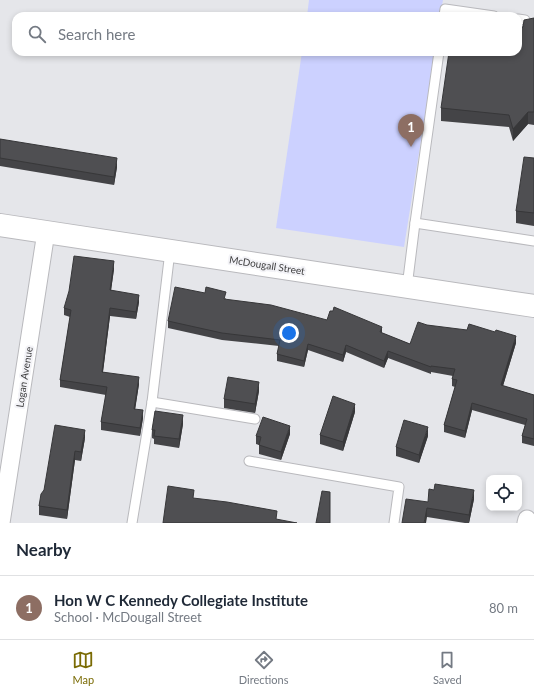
<!DOCTYPE html>
<html lang="en">
<head>
<meta charset="utf-8">
<style>
	body { margin:0; font-family:Lato,sans-serif; background:#f6f6f7; color:#1f2937 }
	.controls { position:absolute; right:12px; bottom:12px; display:grid; overflow:hidden; border-radius:8px; box-shadow:0 2px 6px #0003 }
	.controls button { width:36px; height:36px; display:grid; place-items:center; padding:0; border:0; border-bottom:1px solid #e0e1e3; background:#fff; color:#1f2937; font:20px sans-serif }
	.you { position:absolute; left:289px; top:333px; width:14px; height:14px; margin:-10px; border:3px solid #fff; border-radius:50%; background:#1a73e8; box-shadow:0 0 0 6px #1a73e833 }
	.badge { display:grid; place-items:center; width:26px; height:26px; border-radius:50%; background:#7a6b04; color:#fff; font-size:13px; font-weight:700 }
	.pin { position:absolute; translate:-50% -33px; filter:drop-shadow(0 1px 2px #0008) }
	.pin::after { content:''; position:absolute; top:21px; width:14px; height:12px; background:inherit; clip-path:polygon(0 0,100% 0,50% 100%) }
	.list { margin:0; padding:0; list-style:none }
	h2 { display:flex; justify-content:space-between; align-items:center; height:52px; margin:0; padding:0 16px; font-size:17px }
	h2 small { font-size:13px; font-weight:400; color:#747a83 }
	.list li { display:grid; grid-template-columns:26px 1fr auto; gap:12px; align-items:center; box-sizing:border-box; height:64px; padding:0 16px; border-top:1px solid #e0e1e3 }
	.list b { display:block; font-size:15px; white-space:nowrap }
	.list p { margin:0; font-size:13px; white-space:nowrap; color:#747a83 }
	.list em { font-size:13px; font-style:normal; color:#747a83 }
	.icon { flex:none; width:22px; height:22px; fill:none; stroke:currentColor; stroke-width:2; stroke-linecap:round; stroke-linejoin:round }
	.map { position:relative; flex:none; width:534px; height:523px; overflow:hidden }
	.search { position:absolute; background:#fff; box-shadow:0 2px 6px #0003; left:12px; right:12px; top:12px; height:44px; display:flex; align-items:center; gap:10px; box-sizing:border-box; padding:0 14px; border-radius:12px; color:#747a83; font-size:15px }
	.sheet { height:116px; background:#fff }
	nav { display:flex; justify-content:space-around; align-items:center; box-sizing:border-box; height:56px; border-top:1px solid #e0e1e3; background:#fff; font-size:11px; color:#747a83 }
	nav a { display:grid; justify-items:center; gap:2px }
	nav .on { color:#7a6b04 }
	.map>svg:first-child { display:block }
</style>
</head>
<body>
<div class="map">
<svg width="534" height="523" viewBox="0 0 534 523">
	<rect width="100%" height="100%" fill="#e5e6ea"/>
	<!-- green -->
	<g fill="#ccd1ff">
		<polygon points="309,0 443,0 440,16 307,16"/>
		<polygon points="302,52 435,52 404,247 276,228"/>
	</g>
	<g fill="none" stroke-linecap="round" stroke-linejoin="round">
		<!-- service casing -->
		<g stroke="#b9b9bd" stroke-width="11">
			<g id="service">
				<polyline points="444,16 445,9 494,16"/>
				<polyline points="518,19 525,20"/>
				<polyline points="415,223 439,52"/>
				<polyline points="407,287 415,223 534,241"/>
				<polyline points="152,402 255,419"/>
				<polyline points="249,461 399,487 394,523"/>
				<polyline points="132,523 152,402 170,251"/>
			</g>
		</g>
		<!-- minor casing -->
		<g stroke="#b9b9bd" stroke-width="19">
			<g id="minor">
				<polyline points="1,523 46,232"/>
				<polyline points="526,523 527,519"/>
			</g>
		</g>
		<!-- tertiary casing -->
		<g stroke="#b9b9bd" stroke-width="24">
			<polyline id="tertiary" points="0,225 534,306"/>
		</g>
		<!-- service -->
		<use href="#service" stroke="#fff" stroke-width="9"/>
		<!-- minor -->
		<use href="#minor" stroke="#fff" stroke-width="17"/>
		<!-- tertiary -->
		<use href="#tertiary" stroke="#fff" stroke-width="22"/>
	</g>
	<!-- wall -->
	<g fill="#444447">
		<polygon points="534,18 534,125 528,124 513,141 509,127 441,121 441,108 523,27"/>
		<polygon points="0,139 117,167 114,185 0,166"/>
		<polygon points="534,158 534,226 516,223 516,211"/>
		<polygon points="114,269 111,290 139,302 136,319 110,316 103,372 139,384 135,409 143,418 140,436 101,430 101,422 106,395 60,387 60,380 70,317 64,315 64,308"/>
		<polygon points="226,298 225,300 382,333 410,344 427,325 516,343 503,386 534,395 534,446 522,443 522,436 525,425 472,410 465,438 444,432 444,425 455,387 452,386 452,379 453,376 431,372 431,374 388,358 384,368 346,352 343,362 308,350 304,367 277,361 277,354 279,346 222,340 168,328 168,321"/>
		<polygon points="259,391 255,413 224,408 224,399"/>
		<polygon points="355,412 343,451 320,444 320,435"/>
		<polygon points="183,424 179,448 154,444 154,439 152,438 152,430"/>
		<polygon points="290,434 281,460 259,454 259,445 256,444 256,436"/>
		<polygon points="428,436 419,463 396,456 396,447"/>
		<polygon points="85,438 81,461 75,460 67,519 39,515 39,506 44,490"/>
		<polygon points="474,499 469,523 465,523 427,517 402,523 428,502"/>
	</g>
	<!-- shaded-wall -->
	<g fill="#373739">
		<polygon points="528,112 528,124 513,141 513,129"/>
		<polygon points="117,158 117,167 114,185 114,177"/>
		<polygon points="114,261 114,269 110,298 110,290"/>
		<polygon points="139,295 139,302 136,319 136,312"/>
		<polygon points="110,308 110,316 102,379 102,372"/>
		<polygon points="382,327 382,333 380,332"/>
		<polygon points="516,336 516,343 501,392 501,385"/>
		<polygon points="308,344 308,350 304,367 304,361"/>
		<polygon points="346,345 346,352 343,362 343,355"/>
		<polygon points="388,351 388,358 384,368 384,361"/>
		<polygon points="139,377 139,384 134,417 134,409"/>
		<polygon points="259,382 259,391 255,413 255,404"/>
		<polygon points="472,403 472,410 465,438 465,431"/>
		<polygon points="355,404 355,412 343,451 343,442"/>
		<polygon points="143,410 143,418 140,436 140,428"/>
		<polygon points="183,415 183,424 179,448 179,439"/>
		<polygon points="290,426 290,434 281,460 281,452"/>
		<polygon points="428,427 428,436 419,463 419,455"/>
		<polygon points="85,430 85,438 81,461 81,452"/>
		<polygon points="75,451 75,460 67,519 67,510"/>
		<polygon points="474,490 474,499 469,523 469,515"/>
		<polygon points="427,508 427,517 426,523 424,523"/>
	</g>
	<!-- building -->
	<g fill="#4f4f52" stroke="#373739">
		<polygon points="534,18 534,112 528,112 513,129 509,115 441,108 449,52 518,52 518,27 523,27 524,20"/>
		<polygon points="0,139 117,158 114,177 0,158"/>
		<polygon points="524,157 534,158 534,213 516,211"/>
		<polygon points="74,256 114,261 110,290 139,295 136,312 110,308 102,372 139,377 134,409 143,410 140,428 101,422 107,387 60,380 71,310 64,308 69,291"/>
		<polygon points="175,287 205,293 206,287 226,292 224,299 271,305 327,320 330,311 333,311 334,307 382,327 380,332 410,344 418,322 427,325 467,330 469,324 495,332 496,330 516,336 501,385 534,395 534,439 522,436 527,419 472,403 465,431 444,425 457,380 452,379 455,369 431,366 431,367 388,351 384,361 346,345 343,355 308,344 304,361 277,354 280,340 222,333 168,321"/>
		<polygon points="228,377 259,382 255,404 224,399"/>
		<polygon points="333,396 355,404 343,442 320,435"/>
		<polygon points="155,411 183,415 179,439 154,436 155,430 152,430"/>
		<polygon points="263,417 290,426 281,452 259,445 261,437 256,436"/>
		<polygon points="404,420 428,427 419,455 396,447"/>
		<polygon points="55,425 85,430 81,452 75,451 67,510 39,506 41,494 44,490"/>
		<polygon points="435,484 474,490 469,515 427,508 424,523 402,523 406,499 428,502 429,489 434,490"/>
		<polygon points="168,486 194,490 193,498 227,502 277,511 276,519 297,523 163,523"/>
		<polygon points="322,491 330,492 330,523 316,523"/>
	</g>
	<g text-anchor="middle" dominant-baseline="central" stroke-width="4" stroke-linejoin="round" paint-order="stroke">
		<!-- street labels -->
		<g font-size="10" fill="#3d3d3e" stroke="#f3f3f7">
			<text transform="translate(267 265) rotate(9)">McDougall Street</text>
			<text transform="translate(24 377) rotate(-81)">Logan Avenue</text>
		</g>
	</g>
</svg>
<div class="controls">
<button><svg class="icon" aria-label="locate" viewBox="0 0 24 24"><circle cx="12" cy="12" r="6"/><path d="M12 2v4M12 18v4M2 12h4M18 12h4"/></svg></button>
</div>
<div class="you"></div>
<div class="pin badge" style="left:411px;top:147px;background:#8d6e63">1</div>
<div class="search"><svg class="icon" aria-label="search" viewBox="0 0 24 24"><circle cx="10" cy="10" r="6"/><path d="M15 15l6 6"/></svg>Search here</div>
</div>
<section class="sheet">
<h2>Nearby<small></small></h2>
<ul class="list">
<li><span class="badge" style="background:#8d6e63">1</span><div><b>Hon W C Kennedy Collegiate Institute</b><p>School · McDougall Street</p></div><em>80 m</em></li>
</ul>
</section>
<nav>
<a class="on"><svg class="icon" aria-label="map" viewBox="0 0 24 24"><path d="M3 6l6-2 6 2 6-2v14l-6 2-6-2-6 2zM9 4v14M15 6v14"/></svg>Map</a>
<a><svg class="icon" aria-label="directions" viewBox="0 0 24 24"><path d="M12 3l9 9-9 9-9-9zM9 14v-3h6M13 9l2 2-2 2"/></svg>Directions</a>
<a><svg class="icon" aria-label="saved" viewBox="0 0 24 24"><path d="M7 4h10v16l-5-4-5 4z"/></svg>Saved</a>
</nav>
</body>
</html>
